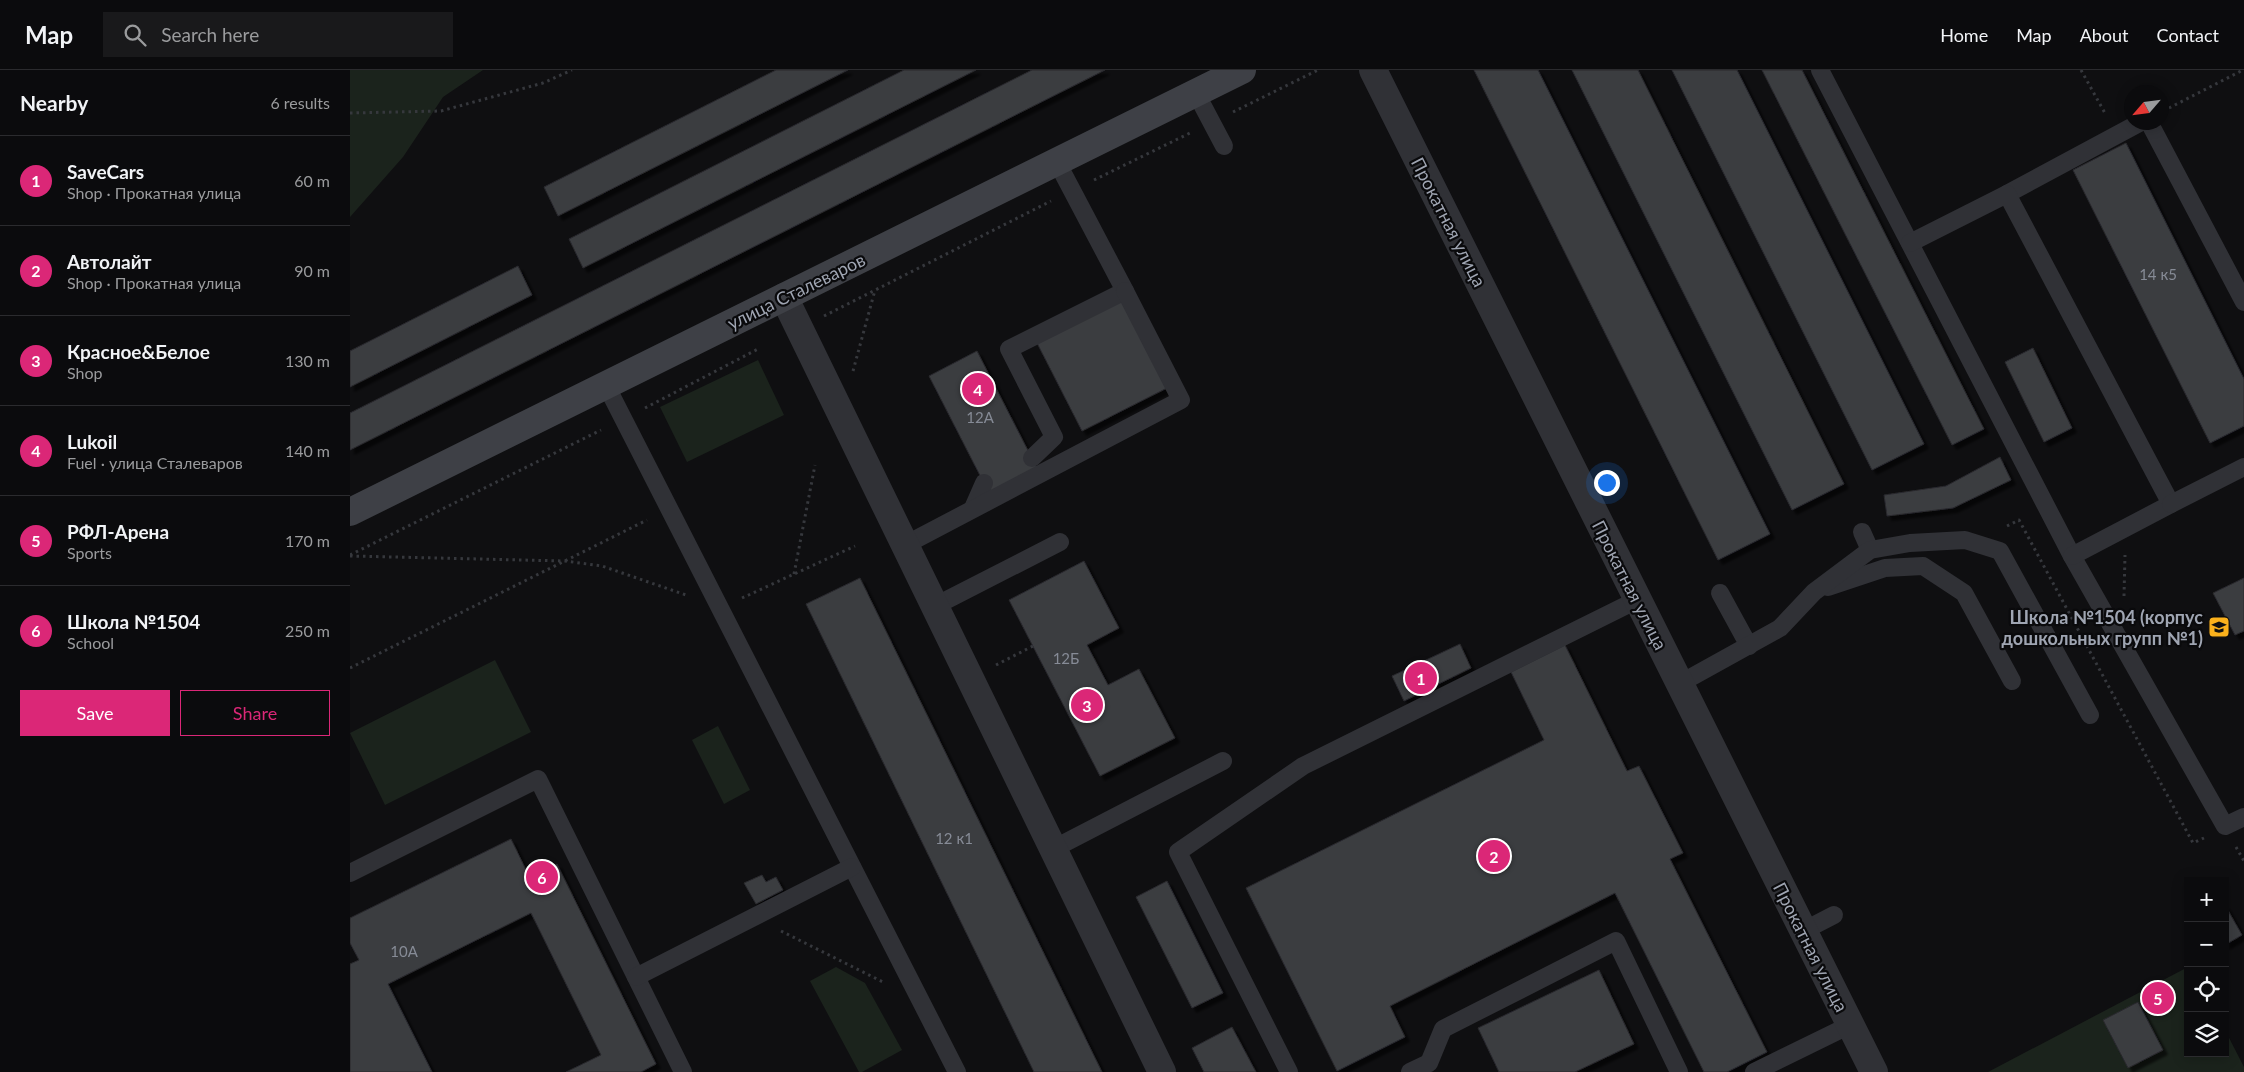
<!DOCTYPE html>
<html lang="en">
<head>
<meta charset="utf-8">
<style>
	body { margin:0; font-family:Lato,sans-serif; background:#19191b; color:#f1f3f6 }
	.controls { position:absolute; right:15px; bottom:15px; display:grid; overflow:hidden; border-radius:0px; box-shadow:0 2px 12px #0003 }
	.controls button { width:45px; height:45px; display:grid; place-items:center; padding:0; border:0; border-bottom:1px solid #2b2b2e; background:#0b0b0d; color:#f1f3f6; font:25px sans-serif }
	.compass { position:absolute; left:1774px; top:15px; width:45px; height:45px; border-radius:50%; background:#0b0b0d; box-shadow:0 2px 12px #0003; rotate:242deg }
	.you { position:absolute; left:1256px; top:412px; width:18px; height:18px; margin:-12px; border:4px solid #fff; border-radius:50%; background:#1a73e8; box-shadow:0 0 0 8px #1a73e833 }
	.badge { display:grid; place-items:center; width:32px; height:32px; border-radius:50%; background:#db2777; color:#fff; font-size:16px; font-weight:700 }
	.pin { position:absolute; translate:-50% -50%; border:2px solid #fff; box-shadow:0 1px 5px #0006 }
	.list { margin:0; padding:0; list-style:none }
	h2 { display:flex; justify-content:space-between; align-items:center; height:65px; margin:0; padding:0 20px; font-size:21px }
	h2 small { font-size:16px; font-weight:400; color:#9a9b9d }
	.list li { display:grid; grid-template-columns:32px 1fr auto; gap:15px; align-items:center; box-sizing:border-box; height:90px; padding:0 20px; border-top:1px solid #2b2b2e }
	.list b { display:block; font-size:19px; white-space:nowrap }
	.list p { margin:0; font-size:16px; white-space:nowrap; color:#9a9b9d }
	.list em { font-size:16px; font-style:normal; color:#9a9b9d }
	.actions { display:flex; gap:10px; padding:15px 20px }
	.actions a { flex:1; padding:11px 0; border:1px solid #db2777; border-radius:0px; text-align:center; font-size:18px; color:#db2777 }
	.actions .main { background:#db2777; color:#fff }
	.icon { flex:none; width:28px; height:28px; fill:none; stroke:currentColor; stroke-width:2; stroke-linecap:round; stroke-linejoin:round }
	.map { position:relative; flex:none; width:1894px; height:1002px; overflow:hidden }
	header { display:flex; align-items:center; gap:30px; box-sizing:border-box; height:70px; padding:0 25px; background:#0b0b0d; border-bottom:1px solid #2b2b2e }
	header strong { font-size:24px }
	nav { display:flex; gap:28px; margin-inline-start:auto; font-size:18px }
	.search { width:350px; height:45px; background:#19191b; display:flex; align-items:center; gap:12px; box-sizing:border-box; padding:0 18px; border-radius:0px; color:#9a9b9d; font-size:19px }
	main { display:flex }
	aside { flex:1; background:#0b0b0d }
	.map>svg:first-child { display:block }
</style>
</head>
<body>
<header>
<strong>Map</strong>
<div class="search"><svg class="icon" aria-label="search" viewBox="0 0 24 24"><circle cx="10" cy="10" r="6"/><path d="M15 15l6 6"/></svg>Search here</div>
<nav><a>Home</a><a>Map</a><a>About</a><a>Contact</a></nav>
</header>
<main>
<aside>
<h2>Nearby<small>6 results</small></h2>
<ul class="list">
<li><span class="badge">1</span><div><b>SaveCars</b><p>Shop · Прокатная улица</p></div><em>60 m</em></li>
<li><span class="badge">2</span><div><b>Автолайт</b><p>Shop · Прокатная улица</p></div><em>90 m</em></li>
<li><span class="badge">3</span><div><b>Красное&amp;Белое</b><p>Shop</p></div><em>130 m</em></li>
<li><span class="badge">4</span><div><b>Lukoil</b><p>Fuel · улица Сталеваров</p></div><em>140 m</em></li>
<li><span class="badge">5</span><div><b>РФЛ-Арена</b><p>Sports</p></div><em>170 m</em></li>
<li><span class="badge">6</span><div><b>Школа №1504</b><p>School</p></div><em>250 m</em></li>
</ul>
<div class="actions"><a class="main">Save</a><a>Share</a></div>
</aside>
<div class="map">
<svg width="1894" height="1002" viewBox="0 0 1894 1002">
	<defs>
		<filter id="shadow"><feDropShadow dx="4.5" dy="4.5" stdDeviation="1" flood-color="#0009"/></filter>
	</defs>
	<rect width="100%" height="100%" fill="#0f0f11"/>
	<!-- green -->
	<g fill="#1b231c">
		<polygon points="0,0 133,0 93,27 53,87 0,147"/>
		<polygon points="408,290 434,345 337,392 310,337"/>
		<polygon points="145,590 181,662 35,735 0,663"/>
		<polygon points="368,656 400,720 374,734 342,670"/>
		<polygon points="486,897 515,913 552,980 512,1002 509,1002 460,911"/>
		<polygon points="1838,897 1838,983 1875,983 1875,960 1894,997 1894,1002 1638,1002"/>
	</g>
	<!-- building -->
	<g fill="#3b3c41" stroke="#29292d" filter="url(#shadow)">
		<polygon points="426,0 498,0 208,146 194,117"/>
		<polygon points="554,0 626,0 233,198 219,169"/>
		<polygon points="682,0 755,0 0,380 0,343"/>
		<polygon points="1124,0 1188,0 1420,464 1368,490"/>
		<polygon points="1222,0 1288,0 1494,414 1442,440"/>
		<polygon points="1322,0 1387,0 1574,374 1522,400"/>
		<polygon points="1412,0 1452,0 1634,359 1602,375"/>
		<polygon points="1776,73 1894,309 1894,356 1860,373 1723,100"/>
		<polygon points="168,196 182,225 0,317 0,281"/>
		<polygon points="774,227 819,317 732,361 686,271"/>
		<polygon points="1683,278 1722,358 1694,372 1655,292"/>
		<polygon points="627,281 688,400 639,423 579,306"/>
		<polygon points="1650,387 1661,410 1603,438 1537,446 1534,425 1596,416"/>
		<polygon points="734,491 769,558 737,575 758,615 789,599 825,668 750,706 659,530"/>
		<polygon points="510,508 752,1002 684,1002 456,534"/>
		<polygon points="1894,508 1894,561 1885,565 1863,523"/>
		<polygon points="1110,574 1121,598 1054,631 1042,606"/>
		<polygon points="1215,575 1277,701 1289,696 1333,783 1320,789 1417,982 1377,1002 1354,1002 1265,823 1040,936 1055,967 987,1001 896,818 1194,670 1161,602"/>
		<polygon points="161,769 180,808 207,794 306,994 291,1002 216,1002 251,985 181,843 38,914 82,1002 0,1002 0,894 9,890 0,873 0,848"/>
		<polygon points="412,805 416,812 426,807 433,820 406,834 394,813"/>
		<polygon points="817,811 873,923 842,938 786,827"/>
		<polygon points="1875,835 1892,865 1875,875"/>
		<polygon points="1249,900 1284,974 1225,1002 1149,1002 1128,958"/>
		<polygon points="1788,932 1813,980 1778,998 1753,950"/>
		<polygon points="882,957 906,1002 854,1002 842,978"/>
	</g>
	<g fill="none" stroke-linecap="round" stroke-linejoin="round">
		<!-- path -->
		<g stroke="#36383d" stroke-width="3" stroke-dasharray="2.5 4" stroke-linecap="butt">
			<polyline points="1731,0 1756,45"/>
			<polyline points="1819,38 1893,0"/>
			<polyline points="883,42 968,0"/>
			<polyline points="0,43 91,41 193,13 222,0"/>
			<polyline points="744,110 840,63"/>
			<polyline points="474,246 701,131"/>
			<polyline points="503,301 525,220"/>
			<polyline points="295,338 408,279"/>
			<polyline points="1657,456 1669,450 1843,773 1854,768"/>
			<polyline points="0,485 251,360"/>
			<polyline points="0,486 215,491 252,496 336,525"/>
			<polyline points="444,504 465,395"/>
			<polyline points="1774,526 1775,485"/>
			<polyline points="392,528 505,476"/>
			<polyline points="646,595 683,576"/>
			<polyline points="0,598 297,450"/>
			<polyline points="1886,777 1894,791"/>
			<polyline points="431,861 533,912"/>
		</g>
		<!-- lane -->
		<g stroke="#303136" stroke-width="18">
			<polyline points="1470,0 1722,486 1875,756 1894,747"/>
			<polyline points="846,23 874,76"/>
			<polyline points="1799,52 1894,232"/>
			<polyline points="1657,124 1791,52"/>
			<polyline points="1560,173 1657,124 1821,434 1722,486"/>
			<polyline points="256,315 607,1002"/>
			<polyline points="682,388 704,367 659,279 775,221 707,92"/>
			<polyline points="1821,434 1894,397"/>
			<polyline points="623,438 634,413"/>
			<polyline points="1512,462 1520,480"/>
			<polyline points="555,475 831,330 775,221"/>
			<polyline points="1478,517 1535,498 1573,496 1614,523 1662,611"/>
			<polyline points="1370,523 1399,576"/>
			<polyline points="585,536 710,472"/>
			<polyline points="1329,614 1430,558 1464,522 1520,480 1560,473 1615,470 1650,481 1740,645"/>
			<polyline points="703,779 873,691"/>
			<polyline points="0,803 188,709 333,1002"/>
			<polyline points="1453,861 1484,845"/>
			<polyline points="286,907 502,797"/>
			<polyline points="939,1002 828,782 953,696 1287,530"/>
			<polyline points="1060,1002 1079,993 1093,959 1266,871 1329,1002"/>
			<polyline points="1404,1002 1500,955"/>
		</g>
		<!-- street -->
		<g stroke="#303136" stroke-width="28">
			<polyline points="1023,0 1524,1002"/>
			<polyline points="434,227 812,1002"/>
		</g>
		<!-- secondary -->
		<polyline stroke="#3e4046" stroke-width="28" points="0,442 892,0"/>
	</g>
	<!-- icons -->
	<defs>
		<g id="school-square" transform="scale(1.125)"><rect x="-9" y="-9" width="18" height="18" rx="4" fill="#fbb11c" stroke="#0a0a0c"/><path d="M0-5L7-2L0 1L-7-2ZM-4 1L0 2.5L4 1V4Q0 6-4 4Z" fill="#111"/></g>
	</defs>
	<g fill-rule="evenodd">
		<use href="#school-square" x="1869" y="557"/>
	</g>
	<g text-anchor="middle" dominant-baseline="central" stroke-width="4.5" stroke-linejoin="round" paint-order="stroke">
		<!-- number labels -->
		<g font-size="15" fill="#868b96">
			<text x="1808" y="204">14 к5</text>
			<text x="630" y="347">12А</text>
			<text x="716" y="588">12Б</text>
			<text x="604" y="768">12 к1</text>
			<text x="54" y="881">10А</text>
		</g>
		<!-- street labels -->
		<g font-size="18" fill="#9fa5b2" stroke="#0a0a0c">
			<text transform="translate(1099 152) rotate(63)">Прокатная улица</text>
			<text transform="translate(446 221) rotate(-26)">улица Сталеваров</text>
			<text transform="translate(1280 515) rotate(63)">Прокатная улица</text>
			<text transform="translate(1461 877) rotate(63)">Прокатная улица</text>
		</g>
		<!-- poi labels -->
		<g font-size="18" font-weight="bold" fill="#9fa5b2" stroke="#0a0a0c" text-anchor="end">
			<text x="1853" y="547">Школа №1504 (корпус<tspan x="1853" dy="21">дошкольных групп №1)</tspan></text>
		</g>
	</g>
</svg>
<div class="controls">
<button>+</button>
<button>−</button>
<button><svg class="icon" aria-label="locate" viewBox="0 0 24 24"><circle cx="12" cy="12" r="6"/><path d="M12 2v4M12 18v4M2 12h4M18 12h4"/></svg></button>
<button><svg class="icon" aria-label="layers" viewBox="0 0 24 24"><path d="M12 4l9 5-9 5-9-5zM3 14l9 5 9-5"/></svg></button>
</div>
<svg class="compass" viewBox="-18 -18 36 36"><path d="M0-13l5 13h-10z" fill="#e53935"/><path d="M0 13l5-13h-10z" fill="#9a9b9d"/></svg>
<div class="you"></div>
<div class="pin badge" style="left:1071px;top:608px">1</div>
<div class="pin badge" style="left:1144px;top:786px">2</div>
<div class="pin badge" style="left:737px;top:635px">3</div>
<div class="pin badge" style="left:628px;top:319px">4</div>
<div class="pin badge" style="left:1808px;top:928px">5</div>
<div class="pin badge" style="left:192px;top:807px">6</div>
</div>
</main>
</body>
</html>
